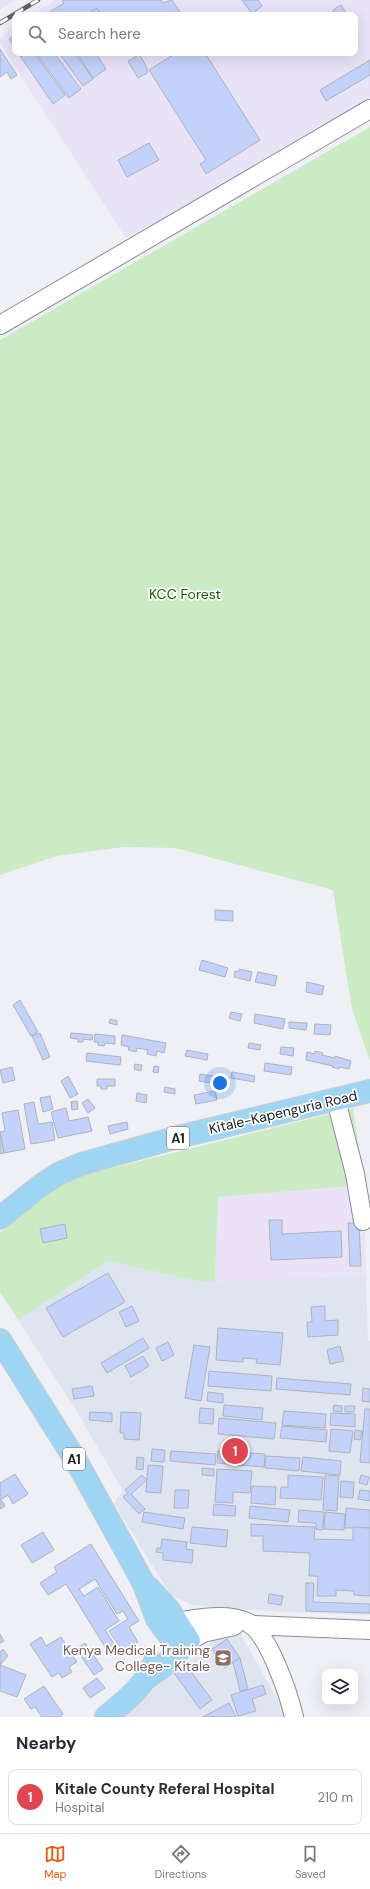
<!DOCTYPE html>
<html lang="en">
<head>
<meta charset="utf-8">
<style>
	body { margin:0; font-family:"DM Sans",sans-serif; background:#f7f7f7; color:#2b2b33 }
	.controls { position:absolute; right:12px; bottom:12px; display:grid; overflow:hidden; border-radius:8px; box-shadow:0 4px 16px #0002 }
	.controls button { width:36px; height:36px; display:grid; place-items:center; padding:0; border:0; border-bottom:1px solid #e1e1e2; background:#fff; color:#2b2b33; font:20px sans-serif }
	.you { position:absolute; left:220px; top:1083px; width:14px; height:14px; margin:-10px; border:3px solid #fff; border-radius:50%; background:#1a73e8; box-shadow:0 0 0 6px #1a73e833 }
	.badge { display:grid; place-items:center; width:26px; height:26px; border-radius:50%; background:#ea580c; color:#fff; font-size:13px; font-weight:700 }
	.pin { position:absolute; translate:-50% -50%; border:2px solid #fff; box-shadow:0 1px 4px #0006 }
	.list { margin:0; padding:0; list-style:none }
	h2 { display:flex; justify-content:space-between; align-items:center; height:52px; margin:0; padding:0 16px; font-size:17px }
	h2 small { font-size:13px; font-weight:400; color:#7c7c81 }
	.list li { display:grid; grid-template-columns:26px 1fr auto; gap:12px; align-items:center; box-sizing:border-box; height:56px; margin:0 8px 8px; padding:0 8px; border:1px solid #e1e1e2; border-radius:8px }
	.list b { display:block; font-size:15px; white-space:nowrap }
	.list p { margin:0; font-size:13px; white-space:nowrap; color:#7c7c81 }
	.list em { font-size:13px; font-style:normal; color:#7c7c81 }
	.icon { flex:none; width:22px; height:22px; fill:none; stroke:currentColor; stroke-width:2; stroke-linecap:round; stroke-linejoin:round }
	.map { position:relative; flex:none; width:370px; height:1717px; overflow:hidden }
	.search { position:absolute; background:#fff; box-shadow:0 4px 16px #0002; left:12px; right:12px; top:12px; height:44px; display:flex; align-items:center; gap:10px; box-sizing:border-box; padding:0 14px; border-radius:8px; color:#7c7c81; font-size:15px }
	.sheet { height:116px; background:#fff }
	nav { display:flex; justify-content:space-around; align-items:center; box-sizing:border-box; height:56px; border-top:1px solid #e1e1e2; background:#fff; font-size:11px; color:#7c7c81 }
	nav a { display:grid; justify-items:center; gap:2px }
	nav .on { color:#ea580c }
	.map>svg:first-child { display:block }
</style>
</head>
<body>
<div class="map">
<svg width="370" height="1717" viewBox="0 0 370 1717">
	<rect width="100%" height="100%" fill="#eef0f6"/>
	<!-- commercial -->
	<polygon fill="#ebe2f7" points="364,1185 366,1276 215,1282 218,1197"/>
	<!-- industrial -->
	<g fill="#e9e3f8">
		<polygon points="0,0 16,0 0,10"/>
		<polygon points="54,0 370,0 370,97 300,138 263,163 126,238 0,44 0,38 15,27 15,53 355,53 355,15 33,15"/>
	</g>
	<!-- built -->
	<g fill="#dfe4f1">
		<polygon points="108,1261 202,1282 366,1276 368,1341 370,1341 370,1615 284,1612 191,1605 170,1594 114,1503 123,1491 77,1412 18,1320"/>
		<polygon points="239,1631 285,1713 285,1717 120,1717 218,1637"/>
	</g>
	<!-- green -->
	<g fill="#cbebc4">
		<polygon points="370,127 370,1061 352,1009 333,890 175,848 123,847 57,856 0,875 0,340"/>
		<polygon points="353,1108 364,1185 218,1197 215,1282 202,1282 108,1261 18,1320 0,1292 0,1233 68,1179"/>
	</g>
	<!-- building -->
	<g fill="#c2d2fa" stroke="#b0b2b8">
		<polygon points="62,0 161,0 163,3 172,0 182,15 101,15 97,8 86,15 45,15 64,3"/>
		<polygon points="242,0 258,0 262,6 252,14"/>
		<polygon points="341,5 348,15 336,15 333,10"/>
		<polygon points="97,8 101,15 86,15"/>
		<polygon points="15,35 15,49 9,39"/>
		<polygon points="0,49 17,75 11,79 7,72 0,77"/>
		<polygon points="18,53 27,53 21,57"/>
		<polygon points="27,53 34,53 65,95 53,104 21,57"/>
		<polygon points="36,53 54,53 81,89 69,98"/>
		<polygon points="59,53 75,53 93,79 83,86"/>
		<polygon points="77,53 96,53 106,69 93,78"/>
		<polygon points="135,53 139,53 147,68 147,73 138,78 128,61 137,56"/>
		<polygon points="176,53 205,53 260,140 206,174 200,164 206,160 149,70"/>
		<polygon points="370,60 370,75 326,101 320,90"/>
		<polygon points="149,143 159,160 127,177 118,160"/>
		<polygon points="215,910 233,911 233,921 215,920"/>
		<polygon points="202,960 228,968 225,977 199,970"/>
		<polygon points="239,969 252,972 250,981 234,977 235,971 239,972"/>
		<polygon points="258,972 277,976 275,986 255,982"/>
		<polygon points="307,982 324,986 322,995 306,992"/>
		<polygon points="20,1000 38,1032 31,1036 13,1005"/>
		<polygon points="231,1012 242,1014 240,1021 229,1018"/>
		<polygon points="255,1014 285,1019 283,1029 254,1023"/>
		<polygon points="110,1019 117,1021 117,1025 109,1023"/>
		<polygon points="289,1022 307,1023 306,1030 289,1028"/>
		<polygon points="315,1024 331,1025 330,1035 314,1034"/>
		<polygon points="40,1033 50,1057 43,1060 32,1036"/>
		<polygon points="71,1033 93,1035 92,1040 83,1039 83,1042 78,1042 78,1039 70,1038"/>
		<polygon points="95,1034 115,1036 115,1044 105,1043 104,1046 98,1045 98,1042 94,1042"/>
		<polygon points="122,1035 166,1043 164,1053 157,1051 156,1056 147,1054 148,1050 137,1048 136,1052 128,1050 129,1047 121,1045"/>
		<polygon points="249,1043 261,1045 260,1050 248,1048"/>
		<polygon points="281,1047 294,1048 293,1056 280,1054"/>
		<polygon points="187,1050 208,1054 207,1060 185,1056"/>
		<polygon points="315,1051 323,1053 322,1055 335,1058 335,1056 351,1061 349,1069 339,1067 339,1069 332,1067 333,1066 306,1060 307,1052 315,1054"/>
		<polygon points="87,1053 121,1057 120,1065 86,1061"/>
		<polygon points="265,1063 292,1067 291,1075 264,1071"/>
		<polygon points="135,1064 142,1065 141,1071 134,1069"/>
		<polygon points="154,1066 159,1067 158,1073 153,1072"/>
		<polygon points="12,1067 15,1080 3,1083 0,1070"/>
		<polygon points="232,1072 255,1076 254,1082 231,1078"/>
		<polygon points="200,1074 225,1078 224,1085 199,1081"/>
		<polygon points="68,1076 78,1094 70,1098 61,1081"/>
		<polygon points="97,1079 115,1079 115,1086 107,1086 107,1089 101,1089 101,1086 97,1086"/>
		<polygon points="165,1087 175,1089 175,1094 164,1092"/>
		<polygon points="215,1091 217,1100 196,1104 194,1095"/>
		<polygon points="137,1093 147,1095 146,1103 136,1101"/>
		<polygon points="50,1096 53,1109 43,1112 40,1098"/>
		<polygon points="88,1099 95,1108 88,1113 82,1103"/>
		<polygon points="77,1101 78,1109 72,1110 71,1102"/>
		<polygon points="34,1102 38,1124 52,1122 55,1140 31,1144 24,1104"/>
		<polygon points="66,1108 69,1121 88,1117 92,1131 58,1138 51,1112"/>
		<polygon points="18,1110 25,1149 4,1153 0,1132 5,1131 2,1113"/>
		<polygon points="127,1122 128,1129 110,1134 108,1126"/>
		<polygon points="0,1132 4,1153 0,1154"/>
		<polygon points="269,1220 282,1220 282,1234 341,1231 342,1257 271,1260"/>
		<polygon points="348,1223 359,1223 361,1266 350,1266"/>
		<polygon points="65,1224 67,1238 43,1243 40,1229"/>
		<polygon points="108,1273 125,1302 63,1337 46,1308"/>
		<polygon points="132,1306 139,1321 126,1327 119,1312"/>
		<polygon points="325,1306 325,1321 338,1320 338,1335 308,1337 307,1322 312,1322 311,1307"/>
		<polygon points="218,1328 283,1333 280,1365 256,1363 257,1359 243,1358 243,1362 216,1360"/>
		<polygon points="143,1338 149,1348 107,1373 101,1363"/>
		<polygon points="168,1342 174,1355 162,1361 156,1348"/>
		<polygon points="194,1345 210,1347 201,1401 185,1398"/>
		<polygon points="340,1346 344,1361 330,1364 327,1350"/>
		<polygon points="143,1356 149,1366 131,1377 125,1366"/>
		<polygon points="209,1371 272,1376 271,1391 208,1386"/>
		<polygon points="277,1378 351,1384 350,1395 276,1389"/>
		<polygon points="92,1386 94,1396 74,1399 72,1389"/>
		<polygon points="363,1388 370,1389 370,1402 362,1401"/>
		<polygon points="208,1392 223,1394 223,1403 207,1401"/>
		<polygon points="224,1405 263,1408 262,1420 223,1416"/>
		<polygon points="334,1405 342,1406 342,1412 333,1411"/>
		<polygon points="345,1406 355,1406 354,1412 345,1412"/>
		<polygon points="200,1408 214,1409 213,1424 199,1423"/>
		<polygon points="365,1409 370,1409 370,1463 360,1462"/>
		<polygon points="284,1411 326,1414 325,1428 282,1425"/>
		<polygon points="90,1412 112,1413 112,1422 89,1420"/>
		<polygon points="121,1412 141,1413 139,1440 124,1439 124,1433 120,1433"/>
		<polygon points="331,1413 355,1414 355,1427 330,1425"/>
		<polygon points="219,1418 276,1423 274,1439 218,1434"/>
		<polygon points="282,1426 327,1430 326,1442 280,1438"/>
		<polygon points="331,1429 353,1431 350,1453 329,1451"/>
		<polygon points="355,1430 362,1431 360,1440 354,1439"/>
		<polygon points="152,1449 165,1450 164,1462 151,1461"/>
		<polygon points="171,1451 216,1454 215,1465 170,1461"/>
		<polygon points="218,1451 265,1454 264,1467 217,1463"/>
		<polygon points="266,1456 300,1458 299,1471 265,1468"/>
		<polygon points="137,1457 144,1458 143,1470 136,1469"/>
		<polygon points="303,1457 341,1461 340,1475 301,1471"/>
		<polygon points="148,1465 163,1466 161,1493 146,1492"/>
		<polygon points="202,1468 214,1469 214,1476 202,1475"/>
		<polygon points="217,1469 252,1471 250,1493 233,1492 233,1503 215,1502"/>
		<polygon points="15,1474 28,1494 13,1504 8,1495 2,1499 0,1495 0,1483"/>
		<polygon points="142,1475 147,1480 131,1494 145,1509 139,1514 123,1497 128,1493 125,1490"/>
		<polygon points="288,1475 323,1477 321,1500 280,1498 281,1487 288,1487"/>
		<polygon points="325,1475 339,1476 337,1511 323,1510"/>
		<polygon points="361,1475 369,1477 367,1485 359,1483"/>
		<polygon points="341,1481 354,1482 353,1498 340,1497"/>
		<polygon points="252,1486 276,1487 275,1505 251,1503"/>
		<polygon points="175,1490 189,1490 188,1508 174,1508"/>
		<polygon points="360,1490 370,1491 370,1501 358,1499"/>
		<polygon points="0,1498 5,1506 1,1509 0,1508"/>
		<polygon points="214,1504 236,1506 235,1516 213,1515"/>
		<polygon points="250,1506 290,1510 288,1522 249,1518"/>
		<polygon points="346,1508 370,1510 370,1528 345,1528"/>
		<polygon points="299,1510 324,1512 323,1530 316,1529 316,1523 298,1522"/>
		<polygon points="144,1512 185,1518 183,1529 142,1522"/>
		<polygon points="325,1512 345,1514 344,1530 324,1529"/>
		<polygon points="251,1524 315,1527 314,1539 353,1540 353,1527 370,1528 370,1596 354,1595 354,1591 336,1590 336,1596 317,1596 318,1576 309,1576 310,1553 263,1551 263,1536 251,1536"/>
		<polygon points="192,1527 228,1530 226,1547 190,1543"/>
		<polygon points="43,1532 54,1550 32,1563 21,1545"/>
		<polygon points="162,1539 187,1542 186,1549 193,1550 192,1563 163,1560 163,1553 156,1552 157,1548 161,1548"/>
		<polygon points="91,1544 139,1621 129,1627 138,1642 123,1651 109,1631 128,1619 123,1611 117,1614 95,1579 79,1589 84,1596 98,1587 119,1621 105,1630 118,1650 110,1655 66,1584 48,1595 40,1583 57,1572 54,1567"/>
		<polygon points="306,1583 314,1583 313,1602 370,1604 370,1613 306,1611"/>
		<polygon points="269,1594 283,1596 281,1605 268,1603"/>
		<polygon points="0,1634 4,1641 0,1643"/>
		<polygon points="41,1637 46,1646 61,1637 77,1662 69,1667 72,1672 62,1678 59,1673 52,1677 30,1644"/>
		<polygon points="227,1639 240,1658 225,1668 212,1649"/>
		<polygon points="85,1643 103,1669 94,1675 76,1649"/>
		<polygon points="3,1649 8,1656 0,1665 26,1675 17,1697 0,1691 0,1652"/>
		<polygon points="240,1658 248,1689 240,1691 233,1662"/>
		<polygon points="186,1665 212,1700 200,1709 174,1673"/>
		<polygon points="97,1678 105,1688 90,1698 83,1688"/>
		<polygon points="263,1685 266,1694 252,1699 256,1711 238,1716 231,1695"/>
		<polygon points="44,1686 63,1714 59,1717 42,1717 35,1707 31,1709 24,1699"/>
		<polygon points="229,1703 236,1717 203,1717"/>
	</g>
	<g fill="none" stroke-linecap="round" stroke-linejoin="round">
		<!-- minor casing -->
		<g stroke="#8a8d92" stroke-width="20">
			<g id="minor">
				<polyline points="0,325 370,109"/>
				<polyline points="336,1100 355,1174 363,1221"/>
				<path d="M177,1622c21,-4 50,-9 70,0 21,10 42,73 47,95"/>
				<polyline points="251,1625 370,1630"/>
				<polyline points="189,1641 203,1633 234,1626"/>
			</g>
		</g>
		<!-- highway casing -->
		<g stroke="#cececf" stroke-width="24">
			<g id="highway">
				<polyline points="0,1218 40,1186 58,1174 81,1164 178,1137 370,1091"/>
				<polyline points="0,1340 78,1464 143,1582 157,1619 179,1649"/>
				<polyline points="147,1678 161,1668 189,1641 169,1610 149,1588"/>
				<path d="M106,1717c19,-16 37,-29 47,-52"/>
			</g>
		</g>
		<!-- minor -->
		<use href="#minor" stroke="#fff" stroke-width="18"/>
		<!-- highway -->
		<use href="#highway" stroke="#9dd5f2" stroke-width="22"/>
		<!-- rail casing -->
		<g stroke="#5f6164" stroke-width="4.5">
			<polyline id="rail" points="0,23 38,0"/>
		</g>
		<!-- rail -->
		<use href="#rail" stroke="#fff" stroke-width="3" stroke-dasharray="9" stroke-linecap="butt"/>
	</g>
	<!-- icons -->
	<defs>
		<g id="university-square" transform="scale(0.9)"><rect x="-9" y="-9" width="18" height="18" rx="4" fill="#8d6e63" stroke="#fff"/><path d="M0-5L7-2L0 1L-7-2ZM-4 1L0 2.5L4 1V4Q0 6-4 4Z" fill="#fff"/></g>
	</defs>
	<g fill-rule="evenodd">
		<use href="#university-square" x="223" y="1658"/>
	</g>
	<g text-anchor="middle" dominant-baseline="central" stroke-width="3.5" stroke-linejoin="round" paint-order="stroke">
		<!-- shield labels -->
		<g fill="#fff" stroke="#646466" stroke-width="1">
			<rect x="167" y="1127" width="22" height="22" rx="3"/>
			<rect x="63" y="1448" width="22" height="22" rx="3"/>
		</g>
		<g font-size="13" font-weight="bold" fill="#212224">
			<text x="178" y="1138">A1</text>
			<text x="74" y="1459">A1</text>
		</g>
		<!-- park labels -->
		<g font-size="14" fill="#195904" stroke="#fff">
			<text x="185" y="594">KCC Forest</text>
		</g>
		<!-- street labels -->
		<g font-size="14" fill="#212224" stroke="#fff">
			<text transform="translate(283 1112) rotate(-13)">Kitale-Kapenguria Road</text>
		</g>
		<!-- education labels -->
		<g font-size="14" fill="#785e54" stroke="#fff" text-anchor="end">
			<text x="210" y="1650">Kenya Medical Training<tspan x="210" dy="16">College- Kitale</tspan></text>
		</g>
	</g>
</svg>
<div class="controls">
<button><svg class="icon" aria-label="layers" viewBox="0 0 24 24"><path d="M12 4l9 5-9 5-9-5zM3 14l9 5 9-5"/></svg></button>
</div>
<div class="you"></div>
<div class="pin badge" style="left:235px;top:1451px;background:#e0444e">1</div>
<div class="search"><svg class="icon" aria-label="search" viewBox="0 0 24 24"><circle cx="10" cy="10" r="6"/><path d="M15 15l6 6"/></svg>Search here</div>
</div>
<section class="sheet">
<h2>Nearby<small></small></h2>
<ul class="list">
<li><span class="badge" style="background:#e0444e">1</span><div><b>Kitale County Referal Hospital</b><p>Hospital</p></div><em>210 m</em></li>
</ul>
</section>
<nav>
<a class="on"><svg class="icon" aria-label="map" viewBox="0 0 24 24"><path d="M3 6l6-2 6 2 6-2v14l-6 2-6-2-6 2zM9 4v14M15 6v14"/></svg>Map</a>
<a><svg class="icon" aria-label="directions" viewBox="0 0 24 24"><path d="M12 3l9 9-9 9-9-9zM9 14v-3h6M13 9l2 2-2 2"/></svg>Directions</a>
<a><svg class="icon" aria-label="saved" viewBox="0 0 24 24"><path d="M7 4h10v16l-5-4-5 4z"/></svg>Saved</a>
</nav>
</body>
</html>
